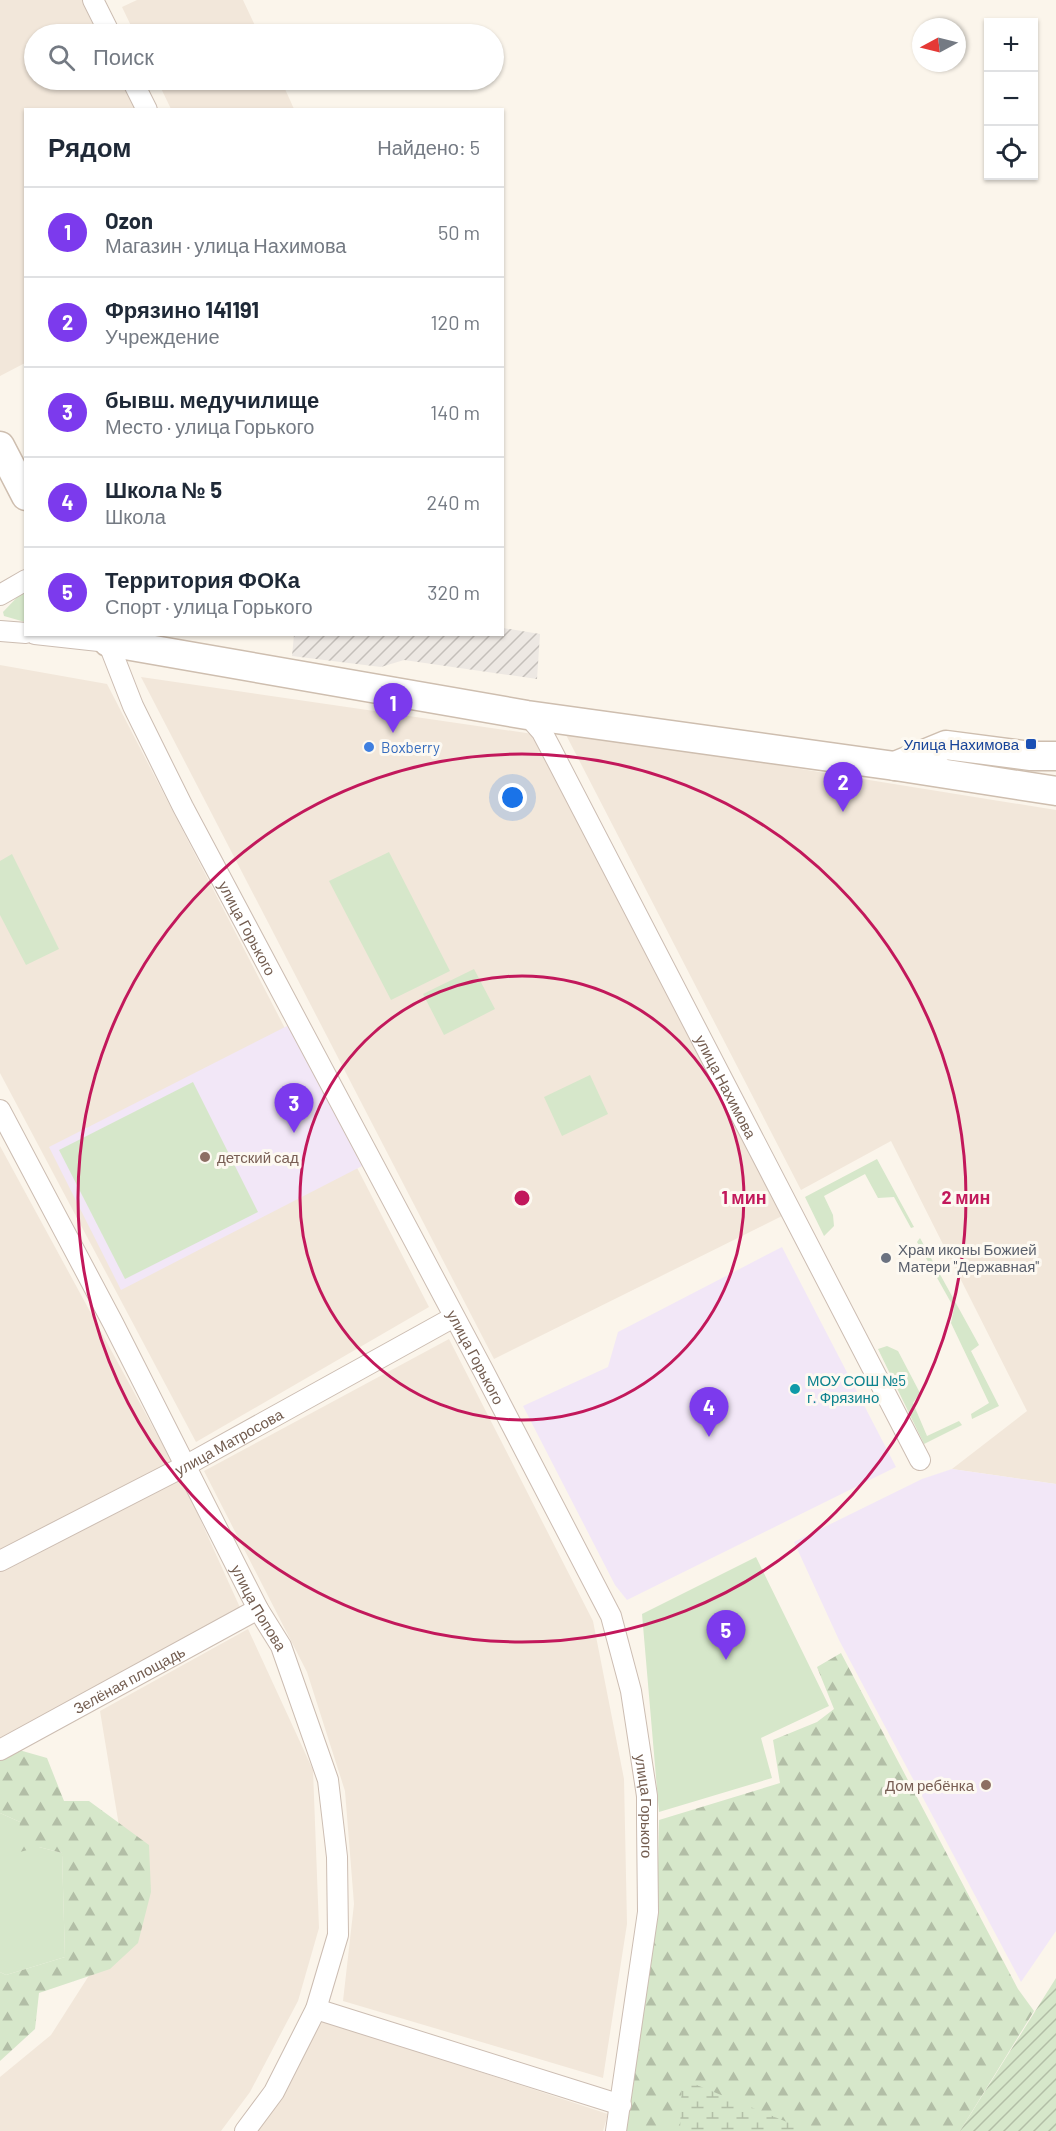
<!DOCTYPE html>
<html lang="ru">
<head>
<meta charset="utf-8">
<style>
	body { margin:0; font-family:Barlow,sans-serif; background:#f6f6f7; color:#1f2937 }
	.controls { position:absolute; right:18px; top:18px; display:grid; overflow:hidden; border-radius:0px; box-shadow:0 2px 4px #0004 }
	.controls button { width:54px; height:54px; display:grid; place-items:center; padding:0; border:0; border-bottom:2px solid #e0e1e3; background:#fff; color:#1f2937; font:30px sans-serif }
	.compass { position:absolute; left:912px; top:18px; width:54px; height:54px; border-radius:50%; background:#fff; box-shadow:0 2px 4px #0004; rotate:263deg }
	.you { position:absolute; left:513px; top:798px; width:21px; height:21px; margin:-15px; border:4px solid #fff; border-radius:50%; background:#1a73e8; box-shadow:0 0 0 9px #1a73e833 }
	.badge { display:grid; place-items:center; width:39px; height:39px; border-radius:50%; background:#7c3aed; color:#fff; font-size:20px; font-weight:700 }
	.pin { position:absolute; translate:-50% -50px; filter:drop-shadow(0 2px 3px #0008) }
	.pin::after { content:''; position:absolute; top:32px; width:21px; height:18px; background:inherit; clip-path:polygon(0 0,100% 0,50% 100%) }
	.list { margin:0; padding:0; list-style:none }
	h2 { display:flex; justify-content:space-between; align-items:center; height:78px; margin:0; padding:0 24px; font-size:26px }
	h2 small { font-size:20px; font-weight:400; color:#747a83 }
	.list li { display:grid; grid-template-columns:39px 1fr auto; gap:18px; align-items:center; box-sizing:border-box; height:90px; padding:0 24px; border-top:2px solid #e0e1e3 }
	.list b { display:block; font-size:22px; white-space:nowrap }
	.list p { margin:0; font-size:20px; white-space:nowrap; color:#747a83 }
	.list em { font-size:20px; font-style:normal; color:#747a83 }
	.icon { flex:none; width:33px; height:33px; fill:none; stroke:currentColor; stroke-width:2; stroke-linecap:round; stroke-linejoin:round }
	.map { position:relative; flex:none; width:1056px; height:2131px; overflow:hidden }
	.search { position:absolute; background:#fff; box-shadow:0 2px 4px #0004; left:24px; top:24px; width:480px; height:66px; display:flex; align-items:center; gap:15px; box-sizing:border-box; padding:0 21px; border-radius:33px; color:#747a83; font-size:22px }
	.panel { position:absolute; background:#fff; box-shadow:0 2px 4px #0004; left:24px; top:108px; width:480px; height:528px; border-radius:0px }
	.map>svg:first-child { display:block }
</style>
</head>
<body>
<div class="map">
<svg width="1056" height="2131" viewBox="0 0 1056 2131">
	<defs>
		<pattern id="industrial-furrows" width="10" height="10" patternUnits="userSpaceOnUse" patternTransform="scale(1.5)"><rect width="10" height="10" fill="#ede8e3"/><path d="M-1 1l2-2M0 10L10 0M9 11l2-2" fill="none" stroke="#c4bfba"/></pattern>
		<pattern id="forest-firs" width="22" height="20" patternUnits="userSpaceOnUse" patternTransform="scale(1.5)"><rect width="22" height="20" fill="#d6e7ca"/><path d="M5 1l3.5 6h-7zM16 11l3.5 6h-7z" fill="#b2bea6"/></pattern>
		<pattern id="wetland-marsh" width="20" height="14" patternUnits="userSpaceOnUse" patternTransform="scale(1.5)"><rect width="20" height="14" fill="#d6e7ca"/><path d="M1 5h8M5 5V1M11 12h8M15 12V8" fill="none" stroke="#b2bea6"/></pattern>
		<pattern id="garden-furrows" width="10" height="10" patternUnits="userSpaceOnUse" patternTransform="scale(1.5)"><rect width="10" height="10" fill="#d6e7ca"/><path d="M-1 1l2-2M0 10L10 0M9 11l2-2" fill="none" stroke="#b2bea6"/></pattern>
	</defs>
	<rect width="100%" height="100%" fill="#fbf5eb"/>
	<!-- residential -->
	<g fill="#f2e7da">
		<polygon points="0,0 86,0 104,34 34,34 34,80 126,80 141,109 26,110 25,363 0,376"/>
		<polygon points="137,0 243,0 259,34 135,34 122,7"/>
		<polygon points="157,80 281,80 294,109 171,109"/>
		<polygon points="0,665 107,684 429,1307 196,1442 0,1073"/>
		<polygon points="141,677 533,734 782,1216 494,1359"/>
		<polygon points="564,731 1056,810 1056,1484 952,1469 1027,1411 891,1141 801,1190"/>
		<polygon points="0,1146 173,1464 0,1553"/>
		<polygon points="449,1339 593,1621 624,1779 627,1924 603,2078 343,2001 354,1904 345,1791 307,1672 204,1471"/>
		<polygon points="181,1477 242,1612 0,1740 0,1569"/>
		<polygon points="248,1629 313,1770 319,1928 298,2001 250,2092 221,2131 0,2131 0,2077 51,2035 104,1952 122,1844 100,1711"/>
		<polygon points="323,2020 608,2114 603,2131 254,2131 278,2098"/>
	</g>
	<!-- industrial -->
	<polygon fill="url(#industrial-furrows)" points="503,628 540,634 537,679 404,660 381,667 292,656 294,635 502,634"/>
	<!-- education -->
	<g fill="#f2e7f7">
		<polygon points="289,1025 362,1166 121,1290 49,1147"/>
		<polygon points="782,1247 896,1467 627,1600 615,1585 523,1406 608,1367 618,1332"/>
		<polygon points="952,1469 1056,1484 1056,1931 1021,1982 839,1640 794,1542 922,1479"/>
	</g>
	<!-- green -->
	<g fill="#d6e7ca">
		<polygon points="25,589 25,622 4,616 3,612"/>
		<polygon points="389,852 450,971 391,1000 329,881"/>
		<polygon points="12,854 59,949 26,965 0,915 0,861"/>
		<polygon points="474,969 495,1009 444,1035 423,994"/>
		<polygon points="590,1075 608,1114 562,1136 544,1097"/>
		<polygon points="193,1082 258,1212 125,1279 59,1150"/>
		<polygon points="877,1159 914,1227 911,1228 894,1197 878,1198 865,1174 824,1196 833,1215 834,1226 824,1236 805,1197"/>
		<polygon points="920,1238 979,1345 971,1351 999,1406 972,1419 971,1414 989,1403 951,1323 954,1308 917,1242"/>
		<polygon points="887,1346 898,1351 920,1393 913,1403 927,1436 959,1421 962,1425 924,1444 878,1349"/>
		<polygon points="756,1557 829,1706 761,1738 772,1778 659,1812 642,1614"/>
		<polygon points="0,1813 20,1822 39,1847 62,1853 65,1957 6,1975 0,1972"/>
	</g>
	<!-- forest -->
	<g fill="url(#forest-firs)">
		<polygon points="841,1653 1018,1989 1034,2011 960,2131 626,2131 657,1913 659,1820 780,1783 773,1740 817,1722 834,1709 817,1667"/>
		<polygon points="19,1750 47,1758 64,1801 89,1801 149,1845 151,1892 138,1943 110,1969 39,1993 35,2029 0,2061 0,1972 6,1975 65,1957 62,1853 39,1847 16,1853 20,1822 0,1813 0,1760"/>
	</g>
	<!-- wetland -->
	<polygon fill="url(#wetland-marsh)" points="682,2079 809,2131 680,2131"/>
	<!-- garden -->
	<polygon fill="url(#garden-furrows)" points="1056,1978 1056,2131 960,2131"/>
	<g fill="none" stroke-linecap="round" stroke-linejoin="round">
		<!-- street casing -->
		<g stroke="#ccbdb2" stroke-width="22">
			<g id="street">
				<polyline points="93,0 110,34"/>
				<polyline points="132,80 147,110"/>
				<polyline points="0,595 26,580"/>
				<polyline points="0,631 26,633"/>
				<path id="s1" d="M35,634l73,8 25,64 50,101 300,563 128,246 20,75 16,105v25l1,91 -32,219"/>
				<path id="s2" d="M527,715l15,17 9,17 369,711"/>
				<path id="s3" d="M0,1110l113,213 145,286 23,37 47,134 9,77 1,78 -22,74 -42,83 -29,39"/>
				<path id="s4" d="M0,1561l185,-95 269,-149"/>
				<path id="s5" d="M0,1750l258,-141"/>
				<polyline points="316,2009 621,2105"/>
			</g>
		</g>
		<!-- secondary casing -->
		<g stroke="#cebeaf" stroke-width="31">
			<g id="secondary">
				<polyline points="0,446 26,496"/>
				<polyline points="104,634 108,642 527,715 895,766 1056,791"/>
				<polyline points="895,766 946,745 1031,756 1056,756"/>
			</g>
		</g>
		<!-- street -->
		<use href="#street" stroke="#fff" stroke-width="20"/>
		<!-- secondary -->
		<use href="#secondary" stroke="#fff" stroke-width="28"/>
	</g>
	<!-- distance rings -->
	<g fill="none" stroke="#c2185b" stroke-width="3">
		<circle cx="522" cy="1198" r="222"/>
		<circle cx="522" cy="1198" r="444"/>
	</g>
	<!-- markers -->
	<rect fill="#1a4fb4" stroke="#fdf9f1" stroke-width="2" x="1025" y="738" width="12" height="12" rx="3"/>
	<circle fill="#3f7fe0" stroke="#fdf9f1" stroke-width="2" cx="369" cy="747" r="6"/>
	<g fill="#8d6e63" stroke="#fdf9f1" stroke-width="2">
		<circle cx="205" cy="1157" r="6"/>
		<circle cx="986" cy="1785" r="6"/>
	</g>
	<circle fill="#6b7280" stroke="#fdf9f1" stroke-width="2" cx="886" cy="1258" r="6"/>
	<circle fill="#0f9aa8" stroke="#fdf9f1" stroke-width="2" cx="795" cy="1389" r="6"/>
	<g text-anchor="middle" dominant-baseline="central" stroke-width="6" stroke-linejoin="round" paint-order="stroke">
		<!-- transit labels -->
		<g font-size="15" fill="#164399" stroke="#fdf9f1" text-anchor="end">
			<text x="1019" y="744">Улица Нахимова</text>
		</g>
		<!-- shop labels -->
		<g font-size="15" fill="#366cbe" stroke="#fdf9f1" text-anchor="start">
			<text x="381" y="747">Boxberry</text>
		</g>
		<!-- street labels -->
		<g font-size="15" fill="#735d50" stroke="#fdf9f1">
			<text stroke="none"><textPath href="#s1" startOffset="392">улица Горького</textPath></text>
			<text stroke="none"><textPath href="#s2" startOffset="422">улица Нахимова</textPath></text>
			<text stroke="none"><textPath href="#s1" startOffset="878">улица Горького</textPath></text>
			<text stroke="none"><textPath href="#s4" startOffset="258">улица Матросова</textPath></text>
			<text stroke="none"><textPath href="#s3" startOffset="561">улица Попова</textPath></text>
			<text stroke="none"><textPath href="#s5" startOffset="147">Зелёная площадь</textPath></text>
			<text stroke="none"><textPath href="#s1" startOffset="1364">улица Горького</textPath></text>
		</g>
		<!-- education labels -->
		<g font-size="15" fill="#785e54" stroke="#fdf9f1" text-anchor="start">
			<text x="217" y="1157">детский сад</text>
			<text x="974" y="1785" text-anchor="end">Дом ребёнка</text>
		</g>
		<!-- worship labels -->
		<g font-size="15" fill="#5b616d" stroke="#fdf9f1" text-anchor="start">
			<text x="898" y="1249">Храм иконы Божией<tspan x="898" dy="17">Матери "Державная"</tspan></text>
		</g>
		<!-- culture labels -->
		<g font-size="15" fill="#0d838f" stroke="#fdf9f1" text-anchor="start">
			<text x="807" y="1380">МОУ СОШ №5<tspan x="807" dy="17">г. Фрязино</tspan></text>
		</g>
	</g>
	<circle cx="522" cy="1198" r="9" fill="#c2185b" stroke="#fdf9f1" stroke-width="3"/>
	<g font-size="18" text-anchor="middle" font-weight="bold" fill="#c2185b" stroke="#fdf9f1" stroke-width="6" stroke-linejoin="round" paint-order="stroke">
		<text x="744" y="1204">1 мин</text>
		<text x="966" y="1204">2 мин</text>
	</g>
</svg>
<div class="controls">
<button>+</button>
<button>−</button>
<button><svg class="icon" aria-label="locate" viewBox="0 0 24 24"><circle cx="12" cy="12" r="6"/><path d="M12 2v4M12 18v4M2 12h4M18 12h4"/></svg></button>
</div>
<svg class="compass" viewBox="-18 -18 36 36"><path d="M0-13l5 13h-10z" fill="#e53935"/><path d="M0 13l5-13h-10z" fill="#747a83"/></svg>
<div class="you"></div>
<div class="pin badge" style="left:393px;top:733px">1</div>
<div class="pin badge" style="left:843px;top:812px">2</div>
<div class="pin badge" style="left:294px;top:1133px">3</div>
<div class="pin badge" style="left:709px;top:1437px">4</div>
<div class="pin badge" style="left:726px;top:1660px">5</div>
<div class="search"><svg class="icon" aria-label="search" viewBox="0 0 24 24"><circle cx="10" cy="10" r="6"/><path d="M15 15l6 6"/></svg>Поиск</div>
<section class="panel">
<h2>Рядом<small>Найдено: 5</small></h2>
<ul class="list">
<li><span class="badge">1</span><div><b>Ozon</b><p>Магазин · улица Нахимова</p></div><em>50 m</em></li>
<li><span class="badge">2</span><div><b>Фрязино 141191</b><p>Учреждение</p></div><em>120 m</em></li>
<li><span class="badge">3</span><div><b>бывш. медучилище</b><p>Место · улица Горького</p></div><em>140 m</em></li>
<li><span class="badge">4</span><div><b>Школа № 5</b><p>Школа</p></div><em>240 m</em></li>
<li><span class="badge">5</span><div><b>Территория ФОКа</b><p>Спорт · улица Горького</p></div><em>320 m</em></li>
</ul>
</section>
</div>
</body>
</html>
